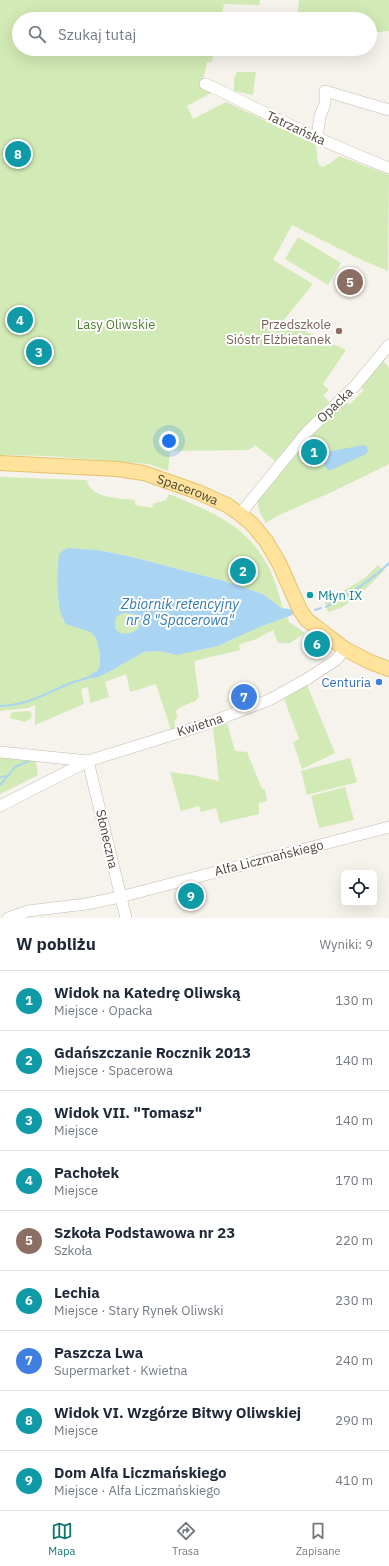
<!DOCTYPE html>
<html lang="pl">
<head>
<meta charset="utf-8">
<style>
	body { margin:0; font-family:"IBM Plex Sans",sans-serif; background:#f2f2f3; color:#1f2937 }
	.controls { position:absolute; right:12px; bottom:12px; display:grid; overflow:hidden; border-radius:6px; box-shadow:0 4px 16px #0002 }
	.controls button { width:36px; height:36px; display:grid; place-items:center; padding:0; border:0; border-bottom:1px solid #e0e1e3; background:#fff; color:#1f2937; font:20px sans-serif }
	.you { position:absolute; left:169px; top:441px; width:14px; height:14px; margin:-10px; border:3px solid #fff; border-radius:50%; background:#1a73e8; box-shadow:0 0 0 6px #1a73e833 }
	.badge { display:grid; place-items:center; width:26px; height:26px; border-radius:50%; background:#0f766e; color:#fff; font-size:13px; font-weight:700 }
	.pin { position:absolute; translate:-50% -50%; border:2px solid #fff; box-shadow:0 1px 4px #0006 }
	.list { margin:0; padding:0; list-style:none }
	h2 { display:flex; justify-content:space-between; align-items:center; height:52px; margin:0; padding:0 16px; font-size:17px }
	h2 small { font-size:13px; font-weight:400; color:#747a83 }
	.list li { display:grid; grid-template-columns:26px 1fr auto; gap:12px; align-items:center; box-sizing:border-box; height:60px; padding:0 16px; border-top:1px solid #e0e1e3 }
	.list b { display:block; font-size:15px; white-space:nowrap }
	.list p { margin:0; font-size:13px; white-space:nowrap; color:#747a83 }
	.list em { font-size:13px; font-style:normal; color:#747a83 }
	.icon { flex:none; width:22px; height:22px; fill:none; stroke:currentColor; stroke-width:2; stroke-linecap:round; stroke-linejoin:round }
	.map { position:relative; flex:none; width:389px; height:918px; overflow:hidden }
	.search { position:absolute; background:#fff; box-shadow:0 4px 16px #0002; left:12px; right:12px; top:12px; height:44px; display:flex; align-items:center; gap:10px; box-sizing:border-box; padding:0 14px; border-radius:22px; color:#747a83; font-size:15px }
	.sheet { height:592px; background:#fff }
	nav { display:flex; justify-content:space-around; align-items:center; box-sizing:border-box; height:56px; border-top:1px solid #e0e1e3; background:#fff; font-size:11px; color:#747a83 }
	nav a { display:grid; justify-items:center; gap:2px }
	nav .on { color:#0f766e }
	.map>svg:first-child { display:block }
</style>
</head>
<body>
<div class="map">
<svg width="389" height="918" viewBox="0 0 389 918">
	<rect width="100%" height="100%" fill="#f6f3ec"/>
	<!-- green -->
	<g fill="#d2eab5">
		<polygon points="0,0 260,0 259,5 224,4 221,19 19,19 19,49 214,49 212,62 207,62 203,81 215,91 187,106 193,119 226,102 316,145 318,164 323,167 332,162 339,156 389,175 388,271 364,261 292,225 273,260 313,284 283,321 346,350 323,384 329,390 323,395 330,403 301,431 275,461 255,445 249,450 170,451 168,471 149,464 47,456 0,455"/>
		<polygon points="299,0 389,0 389,31 370,33 370,19 297,19"/>
		<polygon points="237,72 256,72 253,95 234,91 234,79"/>
		<polygon points="298,237 341,263 328,285 285,259"/>
		<path d="M383,360l6,8v96c-28,14 -56,28 -85,40 -14,7 -26,10 -38,19 -5,-8 -9,-14 -8,-23l42,-52 43,-45h5l1,2 14,-14 -2,-5z"/>
		<path d="M0,477l87,3c3,19 33,18 48,20v5l17,3 1,-4 13,-4 3,-6c42,18 78,30 100,74 6,12 10,27 14,40h-2l-18,-14 -39,-13 -96,-25 -31,-6 -29,-2 -10,18v33l5,22 27,11 6,6 4,17v11l-3,5 -6,3 1,5 13,-5 39,-22 15,-1 12,3 31,-4 24,-7 27,-14 34,-12 2,5 16,11 -15,10h-12l-5,-13 -23,12 -1,-1 -10,4 1,5 -46,11 5,36 -5,5h-2l-13,6 -3,3 1,6 -3,6 2,5 -5,2 -15,-46 -26,8 -4,-18 -21,8 4,15 -19,6 -2,-16 -7,2 3,15 -49,21v-20l-7,3 -28,3z"/>
		<polygon points="378,565 384,571 359,595 341,608 328,612 325,603 326,601 365,578"/>
		<path d="M123,613l12,1c21,20 -31,32 -18,2z"/>
		<polygon points="307,685 335,753 302,769 293,742 299,739 284,699"/>
		<polygon points="29,711 32,714 31,718 25,722 10,718 11,713 13,712"/>
		<polygon points="227,723 235,751 247,752 262,789 265,789 267,801 259,803 259,814 220,823 216,808 201,812 199,806 181,811 170,772 192,775 219,781 213,728"/>
		<polygon points="0,754 35,757 38,775 0,794"/>
		<polygon points="350,758 357,782 307,795 301,771"/>
		<polygon points="345,787 354,820 319,828 311,796"/>
	</g>
	<!-- water -->
	<g fill="#a9d4f2" fill-rule="evenodd">
		<path d="M364,445l3,2 1,4 -2,3 -35,16h-3c-6,-6 -6,-11 -2,-18z"/>
		<path d="M68,548l29,2 31,6 96,25 39,13 18,14 8,1 5,2 1,3 -38,14 -39,18 -41,9 -18,-4 -15,1 -39,22 -13,5 -1,-5 6,-3 3,-5v-11l-4,-17 -6,-6 -24,-8c-11,-13 -9,-52 -7,-69l3,-4zM123,613l12,1c21,19 -31,32 -18,2z"/>
	</g>
	<g fill="none" stroke-linecap="round" stroke-linejoin="round">
		<!-- stream -->
		<g stroke="#a9d4f2" stroke-width="2">
			<path d="M326,607c24,-14 44,-25 63,-44"/>
			<polyline points="315,610 321,608"/>
			<path d="M0,706c29,-1 46,-13 71,-23 7,-3 15,-4 21,-7"/>
			<polyline points="0,777 8,776 15,767 31,760"/>
			<polyline points="0,785 7,777"/>
		</g>
		<!-- minor casing -->
		<g stroke="#c2bbae" stroke-width="12">
			<g id="minor">
				<path d="M205,84c18,7 33,16 50,24 44,22 88,42 134,60"/>
				<polyline points="317,138 320,116 325,104 325,91 389,110"/>
				<polyline points="240,514 307,432 355,386 389,345"/>
				<polyline points="0,752 88,761 126,918"/>
				<polyline points="0,806 88,761 201,726 269,700 307,679 336,660 345,649"/>
				<polyline points="8,918 28,911 86,904 120,897 389,827"/>
			</g>
		</g>
		<!-- major casing -->
		<g stroke="#e6c16a" stroke-width="16">
			<g id="major">
				<path id="s1" d="M0,463l117,6 27,4 54,19 29,13 13,9 12,10 14,17 13,22 21,47 7,10 38,29 25,13 19,7"/>
			</g>
		</g>
		<!-- minor -->
		<use href="#minor" stroke="#fff" stroke-width="11"/>
		<!-- major -->
		<use href="#major" stroke="#ffe39c" stroke-width="14"/>
	</g>
	<!-- markers -->
	<circle fill="#8d6e63" stroke="#fff" stroke-width="1.5" cx="339" cy="331" r="4"/>
	<circle fill="#0f9aa8" stroke="#fff" stroke-width="1.5" cx="310" cy="595" r="4"/>
	<circle fill="#3f7fe0" stroke="#fff" stroke-width="1.5" cx="379" cy="682" r="4"/>
	<g text-anchor="middle" dominant-baseline="central" stroke-width="4" stroke-linejoin="round" paint-order="stroke">
		<!-- street labels -->
		<g font-size="13" fill="#4b4439" stroke="#fff">
			<text transform="translate(296 128) rotate(25)">Tatrzańska</text>
			<text transform="translate(335 405) rotate(-44)">Opacka</text>
			<text stroke="none"><textPath href="#s1" startOffset="191">Spacerowa</textPath></text>
			<text transform="translate(200 725) rotate(-18)">Kwietna</text>
			<text transform="translate(107 839) rotate(77)">Słoneczna</text>
			<text transform="translate(269 858) rotate(-14)">Alfa Liczmańskiego</text>
		</g>
		<!-- park labels -->
		<g font-size="13" fill="#4a7f2a" stroke="#fff">
			<text x="116" y="324">Lasy Oliwskie</text>
		</g>
		<!-- education labels -->
		<g font-size="13" fill="#785e54" stroke="#fff" text-anchor="end">
			<text x="331" y="324">Przedszkole<tspan x="331" dy="15">Sióstr Elżbietanek</tspan></text>
		</g>
		<!-- culture labels -->
		<g font-size="13" fill="#0d838f" stroke="#fff" text-anchor="start">
			<text x="318" y="595">Młyn IX</text>
		</g>
		<!-- shop labels -->
		<g font-size="13" fill="#366cbe" stroke="#fff" text-anchor="end">
			<text x="371" y="682">Centuria</text>
		</g>
		<!-- water labels -->
		<g font-size="14" font-style="italic" fill="#2e7ab2" stroke="#fff">
			<text x="180" y="604">Zbiornik retencyjny<tspan x="180" dy="16">nr 8 "Spacerowa"</tspan></text>
		</g>
	</g>
</svg>
<div class="controls">
<button><svg class="icon" aria-label="locate" viewBox="0 0 24 24"><circle cx="12" cy="12" r="6"/><path d="M12 2v4M12 18v4M2 12h4M18 12h4"/></svg></button>
</div>
<div class="you"></div>
<div class="pin badge" style="left:314px;top:452px;background:#0f9aa8">1</div>
<div class="pin badge" style="left:243px;top:571px;background:#0f9aa8">2</div>
<div class="pin badge" style="left:39px;top:352px;background:#0f9aa8">3</div>
<div class="pin badge" style="left:20px;top:320px;background:#0f9aa8">4</div>
<div class="pin badge" style="left:350px;top:282px;background:#8d6e63">5</div>
<div class="pin badge" style="left:317px;top:644px;background:#0f9aa8">6</div>
<div class="pin badge" style="left:244px;top:697px;background:#3f7fe0">7</div>
<div class="pin badge" style="left:18px;top:154px;background:#0f9aa8">8</div>
<div class="pin badge" style="left:191px;top:896px;background:#0f9aa8">9</div>
<div class="search"><svg class="icon" aria-label="search" viewBox="0 0 24 24"><circle cx="10" cy="10" r="6"/><path d="M15 15l6 6"/></svg>Szukaj tutaj</div>
</div>
<section class="sheet">
<h2>W pobliżu<small>Wyniki: 9</small></h2>
<ul class="list">
<li><span class="badge" style="background:#0f9aa8">1</span><div><b>Widok na Katedrę Oliwską</b><p>Miejsce · Opacka</p></div><em>130 m</em></li>
<li><span class="badge" style="background:#0f9aa8">2</span><div><b>Gdańszczanie Rocznik 2013</b><p>Miejsce · Spacerowa</p></div><em>140 m</em></li>
<li><span class="badge" style="background:#0f9aa8">3</span><div><b>Widok VII. &quot;Tomasz&quot;</b><p>Miejsce</p></div><em>140 m</em></li>
<li><span class="badge" style="background:#0f9aa8">4</span><div><b>Pachołek</b><p>Miejsce</p></div><em>170 m</em></li>
<li><span class="badge" style="background:#8d6e63">5</span><div><b>Szkoła Podstawowa nr 23</b><p>Szkoła</p></div><em>220 m</em></li>
<li><span class="badge" style="background:#0f9aa8">6</span><div><b>Lechia</b><p>Miejsce · Stary Rynek Oliwski</p></div><em>230 m</em></li>
<li><span class="badge" style="background:#3f7fe0">7</span><div><b>Paszcza Lwa</b><p>Supermarket · Kwietna</p></div><em>240 m</em></li>
<li><span class="badge" style="background:#0f9aa8">8</span><div><b>Widok VI. Wzgórze Bitwy Oliwskiej</b><p>Miejsce</p></div><em>290 m</em></li>
<li><span class="badge" style="background:#0f9aa8">9</span><div><b>Dom Alfa Liczmańskiego</b><p>Miejsce · Alfa Liczmańskiego</p></div><em>410 m</em></li>
</ul>
</section>
<nav>
<a class="on"><svg class="icon" aria-label="map" viewBox="0 0 24 24"><path d="M3 6l6-2 6 2 6-2v14l-6 2-6-2-6 2zM9 4v14M15 6v14"/></svg>Mapa</a>
<a><svg class="icon" aria-label="directions" viewBox="0 0 24 24"><path d="M12 3l9 9-9 9-9-9zM9 14v-3h6M13 9l2 2-2 2"/></svg>Trasa</a>
<a><svg class="icon" aria-label="saved" viewBox="0 0 24 24"><path d="M7 4h10v16l-5-4-5 4z"/></svg>Zapisane</a>
</nav>
</body>
</html>
